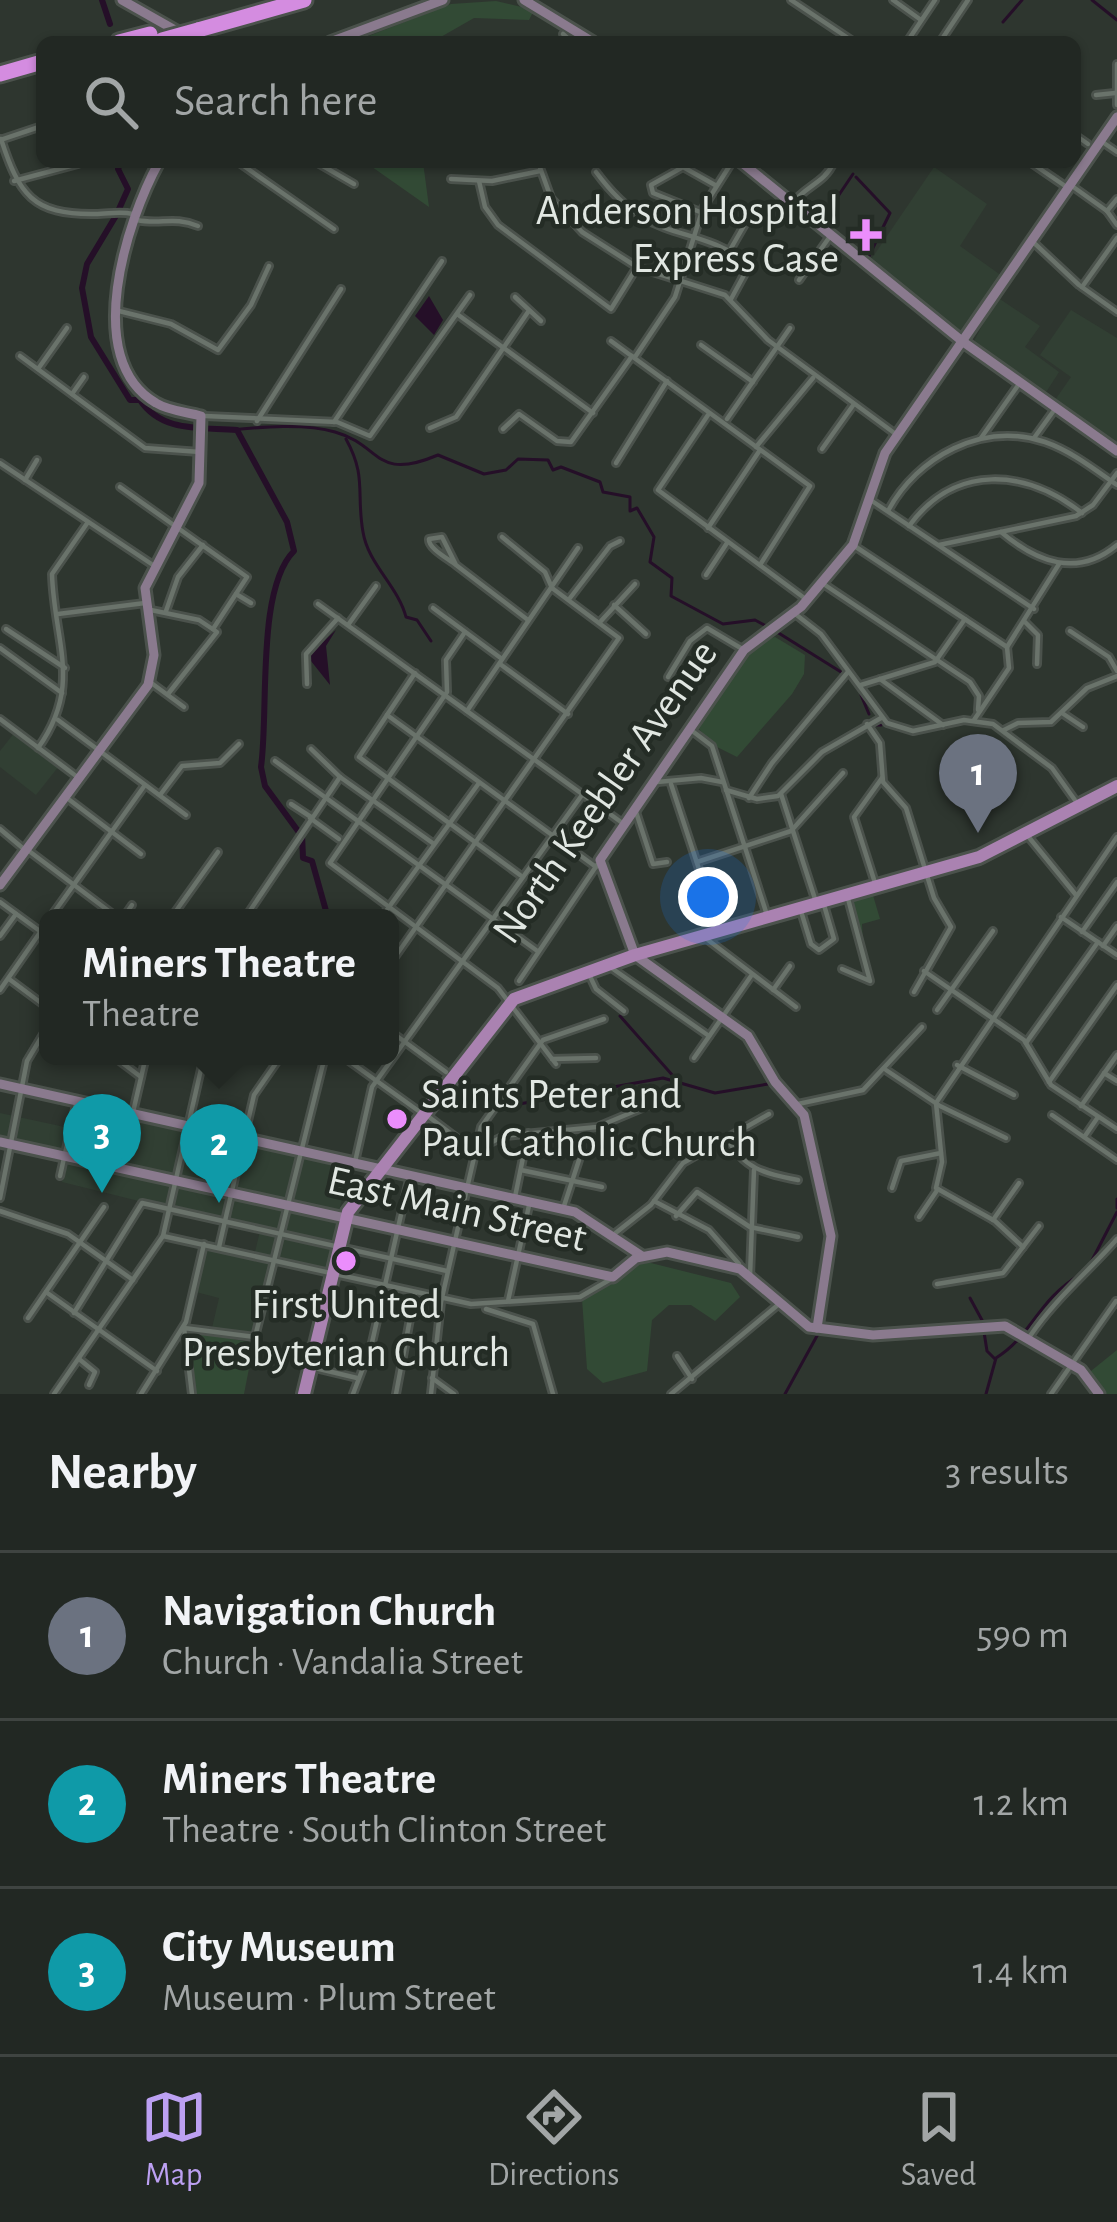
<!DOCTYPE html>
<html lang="en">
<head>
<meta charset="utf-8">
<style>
	body { margin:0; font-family:"Alegreya Sans",sans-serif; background:#2a302b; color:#f1f3f6 }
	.you { position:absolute; left:708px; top:897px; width:42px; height:42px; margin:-30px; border:9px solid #fff; border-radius:50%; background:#1a73e8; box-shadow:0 0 0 18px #1a73e833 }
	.badge { display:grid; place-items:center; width:78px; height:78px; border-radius:50%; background:#bca0f2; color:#fff; font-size:39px; font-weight:700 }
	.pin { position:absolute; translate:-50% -99px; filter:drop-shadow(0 3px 6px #0008) }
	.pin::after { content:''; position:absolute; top:63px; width:42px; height:36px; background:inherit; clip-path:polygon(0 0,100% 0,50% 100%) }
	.popup { position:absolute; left:39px; top:909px; width:360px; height:156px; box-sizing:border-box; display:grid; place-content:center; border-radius:18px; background:#222823; filter:drop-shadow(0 3px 9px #0005); font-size:39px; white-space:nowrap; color:#a2a6a6 }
	.popup b { font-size:45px; color:#f1f3f6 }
	.popup::after { content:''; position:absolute; left:50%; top:100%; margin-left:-24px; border:24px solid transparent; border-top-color:#222823 }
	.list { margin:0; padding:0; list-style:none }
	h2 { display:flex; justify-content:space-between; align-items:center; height:156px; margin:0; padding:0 48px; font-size:51px }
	h2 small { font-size:39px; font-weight:400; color:#a2a6a6 }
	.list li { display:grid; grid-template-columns:78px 1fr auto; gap:36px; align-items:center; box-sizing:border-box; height:168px; padding:0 48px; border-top:3px solid #3f4441 }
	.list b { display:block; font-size:45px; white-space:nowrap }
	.list p { margin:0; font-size:39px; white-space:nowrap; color:#a2a6a6 }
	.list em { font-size:39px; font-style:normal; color:#a2a6a6 }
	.icon { flex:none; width:66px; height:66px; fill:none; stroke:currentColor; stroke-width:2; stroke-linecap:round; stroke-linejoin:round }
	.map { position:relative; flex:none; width:1117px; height:1394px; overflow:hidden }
	.search { position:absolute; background:#222823; box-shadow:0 3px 9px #0004; left:36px; right:36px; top:36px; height:132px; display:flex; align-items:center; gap:30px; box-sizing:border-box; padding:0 42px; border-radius:18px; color:#a2a6a6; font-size:45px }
	.sheet { height:660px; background:#222823 }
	nav { display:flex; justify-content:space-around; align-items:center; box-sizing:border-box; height:168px; border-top:3px solid #3f4441; background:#222823; font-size:33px; color:#a2a6a6 }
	nav a { display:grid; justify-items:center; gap:6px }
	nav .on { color:#bca0f2 }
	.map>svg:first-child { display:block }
</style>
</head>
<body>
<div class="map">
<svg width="1117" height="1394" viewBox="0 0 1117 1394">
	<rect width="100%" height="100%" fill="#2e362f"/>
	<!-- built -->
	<g fill="#313f33">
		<polygon points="934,167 987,204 960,246 1002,276 967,329 958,332 870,261"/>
		<polygon points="997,297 1040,326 1025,347 1059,372 1043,397 973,343"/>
		<polygon points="1071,310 1117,338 1117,446 1053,403 1071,377 1040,355"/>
		<polygon points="15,732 59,766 36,795 0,767 0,751"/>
		<polygon points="80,1106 349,1165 327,1268 255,1252 260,1231 62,1182 67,1156 0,1142 0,1113 74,1129"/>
		<polygon points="206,1249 269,1264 252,1338 212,1328 219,1298 196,1292"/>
	</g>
	<!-- green -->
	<g fill="#324a35">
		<polygon points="496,1 534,10 529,20 474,18 432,42 353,42 451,4"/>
		<polygon points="365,162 423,162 429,207"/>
		<polygon points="775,637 805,655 804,674 792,694 737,757 715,746 696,726 754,643"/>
		<polygon points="872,892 880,919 862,924 863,945 850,898"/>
		<polygon points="639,1260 731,1283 740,1297 715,1321 691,1305 669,1305 652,1320 647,1371 603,1383 587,1369 582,1299"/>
		<polygon points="190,1331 254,1343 244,1394 194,1394"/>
		<polygon points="1117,1350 1117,1394 1099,1394 1086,1375"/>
	</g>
	<!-- water -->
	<g fill="#250f28">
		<polygon points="429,296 443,320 434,335 415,316"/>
		<polygon points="336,630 326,646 330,685 307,656"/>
	</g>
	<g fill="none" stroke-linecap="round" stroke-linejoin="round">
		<!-- stream -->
		<g stroke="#250f28" stroke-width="3">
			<polyline points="1092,0 1117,20"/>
			<polyline points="1003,22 1022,0"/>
			<polyline points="856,177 890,213 868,258"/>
			<polyline points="822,220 853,174"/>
			<path d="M231,430c30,-3 74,-7 104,2 47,13 39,50 103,23l46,19 22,-4 12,-11 30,1 5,10 8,-3 39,15 3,10 27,5v14l7,-3 17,29 -4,25 22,16 -1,18 52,28 32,-4 11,6"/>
			<path d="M346,439c21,38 10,54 17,93 5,32 35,54 43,85l11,3 14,21"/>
			<polyline points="777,632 841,672"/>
			<polyline points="861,695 869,714"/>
			<polyline points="875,725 881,725"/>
			<polyline points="620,1016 674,1077"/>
			<polyline points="508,1106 663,1078 715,1093 768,1084"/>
			<polyline points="1117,1199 1117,1208"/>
			<polyline points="1088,1268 1117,1212"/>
			<polyline points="970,1298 983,1322"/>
			<polyline points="984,1332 987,1351 995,1359"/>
			<polyline points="785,1394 818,1334"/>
			<path d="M986,1394l10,-36c37,-23 40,-57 85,-84"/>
		</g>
		<!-- canal -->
		<g stroke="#250f28" stroke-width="6">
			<polyline points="102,0 110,24"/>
			<polyline points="119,209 128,189 118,169 121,162"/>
			<path d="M117,214l-30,50 -5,24 9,49 39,63h10c22,33 61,27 97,30l50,92 7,29c-38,38 -25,160 -33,216l4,19 33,45"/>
			<polyline points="302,834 303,858 312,861 328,918"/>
		</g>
		<!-- street casing -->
		<g stroke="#4b524c" stroke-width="10">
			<g id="street">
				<polyline points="791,0 854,42"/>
				<polyline points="893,0 921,20"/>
				<polyline points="563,34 572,42"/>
				<polyline points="907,42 935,0"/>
				<polyline points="940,42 968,0"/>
				<polyline points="1117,64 1117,105"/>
				<polyline points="1096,95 1115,93"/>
				<polyline points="1075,135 1088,144"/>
				<path d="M1,139c18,55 31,76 94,75 14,0 24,-3 38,0"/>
				<polyline points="0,140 42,126"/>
				<polyline points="1101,141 1117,152"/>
				<polyline points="238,162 334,229"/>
				<polyline points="316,162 354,184"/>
				<polyline points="538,162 551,198 582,232 637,267 725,295 768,340 897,435"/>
				<polyline points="1030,162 1068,188"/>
				<path d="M596,172c56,76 93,48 154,92l-19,35"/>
				<polyline points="451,179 492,181 540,171"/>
				<polyline points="14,181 78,164"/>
				<polyline points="479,181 485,207 498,225 611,309 637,267"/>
				<polyline points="1072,186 1107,211 1117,225"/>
				<path d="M792,204c14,-19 32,-20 42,-42"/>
				<polyline points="1107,211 1117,199"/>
				<polyline points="700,212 653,193 651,185 683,167 715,185"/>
				<path d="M137,220c23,5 37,-4 61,6"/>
				<polyline points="1032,241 1079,285 1117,312"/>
				<polyline points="730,250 753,210"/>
				<polyline points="799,280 831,235"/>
				<polyline points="1082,287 1117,238"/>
				<polyline points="515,297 541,321"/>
				<polyline points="119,311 171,324 218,350 251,305 269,266"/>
				<polyline points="457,314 593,413"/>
				<polyline points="611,341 810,486 760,565"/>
				<polyline points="701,345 753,382"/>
				<polyline points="20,356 145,448 200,452"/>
				<polyline points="635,357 675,297 703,208 732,162"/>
				<polyline points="38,369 67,328"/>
				<polyline points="72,394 84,377"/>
				<polyline points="708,415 658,490 807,600"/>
				<polyline points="205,416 337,422 370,436 470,295"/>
				<polyline points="727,419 790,328"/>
				<polyline points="257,421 341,289"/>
				<polyline points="334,422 442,261"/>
				<polyline points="430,428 456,417 528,312"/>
				<polyline points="503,429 519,414 557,441 571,442 632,356"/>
				<polyline points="981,438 1019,384"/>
				<polyline points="1034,438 1055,409"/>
				<polyline points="756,447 813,378"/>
				<polyline points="822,449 854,404"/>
				<polyline points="0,463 153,565"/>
				<polyline points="616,463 667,381"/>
				<polyline points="25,480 37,460"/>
				<polyline points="120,487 247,577 213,629"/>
				<polyline points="869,499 1034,609"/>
				<path d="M888,511c29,-54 94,-90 157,-69 26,9 49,27 72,43"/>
				<path d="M909,526c46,-63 117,-57 173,-13"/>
				<polyline points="708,528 760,450"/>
				<path d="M1001,532c36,30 76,46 116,13"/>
				<polyline points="502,537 545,572 552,588"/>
				<polyline points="853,545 1007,647"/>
				<polyline points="939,545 1076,516 1093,505 1117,473"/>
				<path d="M456,565l-14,-28 -13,2c-1,9 18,19 27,26l72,55"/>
				<polyline points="706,575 727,543"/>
				<polyline points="822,583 970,682 979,696 978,710"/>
				<polyline points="236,594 251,603"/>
				<polyline points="570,598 610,546 620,541"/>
				<polyline points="318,604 621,822"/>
				<polyline points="614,605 646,634"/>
				<polyline points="433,608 502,659"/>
				<polyline points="146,609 199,620 217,632 168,694"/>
				<polyline points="166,611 178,577 203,545"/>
				<polyline points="794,613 821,634 887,723 913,731 964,720 993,724 1052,768 1077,803"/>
				<polyline points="58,614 145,603"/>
				<polyline points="601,621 635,584"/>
				<polyline points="1025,622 1038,635 1037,664"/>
				<polyline points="348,625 376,586"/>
				<polyline points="6,629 65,668"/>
				<polyline points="1070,631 1109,657 1117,671"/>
				<polyline points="465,632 446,660 447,692 330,863 498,988 556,1064"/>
				<polyline points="1007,647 1059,564"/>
				<polyline points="0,648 62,693"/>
				<polyline points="500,664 568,714"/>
				<polyline points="415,673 359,757 520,875"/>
				<polyline points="668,677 690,641 707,628 744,650"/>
				<polyline points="880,679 943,725"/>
				<polyline points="150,682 184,707"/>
				<polyline points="307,684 306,654 338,618"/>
				<polyline points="861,685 935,662 965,619"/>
				<polyline points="467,711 578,548"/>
				<polyline points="1062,713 1083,727"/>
				<polyline points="387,715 596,867"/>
				<polyline points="0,719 76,776"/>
				<polyline points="58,720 186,815"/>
				<polyline points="974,720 1009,668 1007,647"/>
				<polyline points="867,724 880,743 883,782 906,808 934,898 951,927 914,992"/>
				<polyline points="691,730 712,746 767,915"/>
				<polyline points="1004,730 1018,723 1051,722 1087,688 1117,676"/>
				<path d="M38,748c45,-63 16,-106 14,-174l36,-52"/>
				<polyline points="311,749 340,777 434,844"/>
				<polyline points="275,761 536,950"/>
				<polyline points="657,782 701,778 722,782"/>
				<polyline points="671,784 718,927"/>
				<polyline points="726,790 757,799 778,796 822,752 881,718"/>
				<polyline points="781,794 816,902"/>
				<polyline points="160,795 182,766 220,763 239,744"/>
				<polyline points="67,798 141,854"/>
				<polyline points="749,798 772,763 848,672"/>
				<polyline points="291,804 311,817"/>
				<polyline points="636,812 653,864 667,862"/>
				<polyline points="310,818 339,839"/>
				<polyline points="0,829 25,850"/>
				<polyline points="1027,835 1076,895"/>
				<polyline points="29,851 118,918"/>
				<polyline points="697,862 791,831 843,773"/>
				<polyline points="876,886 854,817 882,778"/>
				<polyline points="0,902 48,937"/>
				<polyline points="800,908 811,944 819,950 834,939 824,905"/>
				<polyline points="1061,917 1117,955"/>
				<polyline points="50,918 145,785"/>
				<polyline points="123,918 132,905"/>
				<polyline points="171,918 218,852"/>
				<polyline points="245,918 340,777"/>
				<polyline points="381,918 479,783"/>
				<polyline points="1082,932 1117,882"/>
				<polyline points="0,936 16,914"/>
				<polyline points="708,940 796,1007"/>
				<polyline points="1103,946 1117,926"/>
				<polyline points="390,964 619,638 552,588"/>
				<polyline points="613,969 709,1036"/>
				<polyline points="842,969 870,981 847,895"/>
				<polyline points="924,971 1024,1040 1051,1085 1117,1129"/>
				<polyline points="588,972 596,989 624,1011"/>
				<polyline points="9,979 48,1008"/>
				<polyline points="519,981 597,865"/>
				<polyline points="0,990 48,921"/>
				<polyline points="773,990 790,966"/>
				<polyline points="937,1010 993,931"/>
				<polyline points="390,1031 446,1072"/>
				<polyline points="1026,1043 1098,942"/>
				<polyline points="113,1056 141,1077"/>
				<polyline points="342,1056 420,1112"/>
				<polyline points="694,1058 751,976"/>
				<polyline points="552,1059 596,1058"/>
				<polyline points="957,1065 1014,1095"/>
				<polyline points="886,1070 940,1106 1006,1138"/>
				<polyline points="1104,1073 1117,1081"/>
				<polyline points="1049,1082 1117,985"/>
				<polyline points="798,1104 863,1090 922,1027"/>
				<polyline points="1081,1106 1117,1055"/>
				<polyline points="133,1112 146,1056"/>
				<polyline points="1052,1115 1117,1160"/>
				<polyline points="429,1117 474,1151 504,1136 597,1127 659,1101"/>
				<polyline points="1085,1136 1098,1117"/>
				<path d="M726,1137c18,32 37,36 72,43"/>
				<polyline points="355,1162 372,1087 582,795"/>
				<polyline points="521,1170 602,1187"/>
				<polyline points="60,1176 77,1100"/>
				<polyline points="892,1188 901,1161 941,1153"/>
				<polyline points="515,1197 528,1133"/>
				<polyline points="0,1198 27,1061 48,1026"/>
				<polyline points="654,1201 709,1230 739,1264"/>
				<polyline points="563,1209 579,1160"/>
				<polyline points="0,1211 68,1234 133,1280"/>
				<polyline points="676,1216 697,1192 750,1227 798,1237"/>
				<polyline points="919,1217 938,1189"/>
				<polyline points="993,1220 1019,1183"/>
				<polyline points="613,1235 651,1205 683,1163 769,1114"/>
				<polyline points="163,1236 471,1304 580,1297 611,1279"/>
				<polyline points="219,1247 254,1095 281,1056"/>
				<polyline points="1023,1247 995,1221 936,1188 942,1162 936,1103 1117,837"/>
				<polyline points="750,1276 754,1170"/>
				<polyline points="937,1284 1003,1273 1039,1226"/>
				<polyline points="46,1292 157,1371"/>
				<polyline points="508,1301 530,1201"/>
				<polyline points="486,1309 533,1324 553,1394"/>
				<polyline points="74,1313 142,1203 447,1271"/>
				<polyline points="28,1318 104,1207"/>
				<path d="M1030,1336c25,-37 58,-64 87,-97"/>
				<polyline points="677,1356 692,1379"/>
				<polyline points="79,1359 95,1372 89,1385"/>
				<polyline points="315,1368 357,1378"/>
				<polyline points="432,1378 454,1394"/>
				<polyline points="54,1394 163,1236 204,1056"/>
				<polyline points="141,1394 186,1322 204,1244"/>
				<polyline points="192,1394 184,1328 255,1337 325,1056"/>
				<polyline points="353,1394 371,1347 410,1175"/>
				<polyline points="396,1394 415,1292"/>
				<polyline points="431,1394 441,1302 481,1127 543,1040 604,1019"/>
				<polyline points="671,1394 779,1304"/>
				<polyline points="1051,1394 1116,1301"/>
			</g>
		</g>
		<!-- secondary casing -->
		<g stroke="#4b524c" stroke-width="15">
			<g id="secondary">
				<polyline points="122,0 196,42"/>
				<polyline points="524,0 593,42"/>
				<polyline points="330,42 443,0"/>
				<polyline points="741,162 962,341 1117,451"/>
				<path d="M0,885l148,-200 6,-30 -9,-67 54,-105 2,-67c-14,-4 -32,-5 -45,-13 -75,-43 -29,-183 3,-241"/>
				<polyline points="0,1084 575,1212 642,1256"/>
				<polyline points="0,1142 613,1277 636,1258 667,1252 740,1269 809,1327 873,1335 1005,1326 1081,1370 1099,1394"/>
				<polyline points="817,1328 831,1236 804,1115 775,1082 748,1036 635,955 600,860 744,650 801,607 853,545 885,453 1117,117"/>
			</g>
		</g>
		<!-- primary casing -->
		<g stroke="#4b524c" stroke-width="18">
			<polyline id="primary" points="304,1394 348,1212 514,999 635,955 979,857 1117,786"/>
		</g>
		<!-- highway casing -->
		<g stroke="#4b524c" stroke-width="21">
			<g id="highway">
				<polyline points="198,30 304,0"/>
				<polyline points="119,42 150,34"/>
				<polyline points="0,74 42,62"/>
			</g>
		</g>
		<!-- street -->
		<use href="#street" stroke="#6a736b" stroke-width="4.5"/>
		<!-- secondary -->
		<use href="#secondary" stroke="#8a7a8e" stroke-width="9"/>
		<!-- primary -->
		<use href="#primary" stroke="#aa82b1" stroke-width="12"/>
		<!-- highway -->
		<use href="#highway" stroke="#d48ce0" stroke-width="15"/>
		<!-- highway-bridge casing -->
		<g stroke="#4b524c" stroke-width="21" stroke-linecap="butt">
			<polyline id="highway-bridge" points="162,40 198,30"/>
		</g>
		<!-- highway-bridge -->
		<use href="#highway-bridge" stroke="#d48ce0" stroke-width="15"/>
	</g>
	<!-- markers -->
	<g fill="#eb8dfc" stroke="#242c25" stroke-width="4.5">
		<path d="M860 217h12v12h12v12h-12v12h-12v-12h-12v-12h12z"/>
		<circle cx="397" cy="1119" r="12"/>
		<circle cx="346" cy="1261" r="12"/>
	</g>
	<g text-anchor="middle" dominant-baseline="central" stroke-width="9" stroke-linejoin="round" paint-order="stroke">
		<!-- poi labels -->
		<g font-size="42" fill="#e1e7e2" stroke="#242c25" text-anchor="end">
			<text x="839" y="211">Anderson Hospital<tspan x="839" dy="48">Express Case</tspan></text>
			<text x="421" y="1095" text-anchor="start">Saints Peter and<tspan x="421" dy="48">Paul Catholic Church</tspan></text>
			<text x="346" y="1305" text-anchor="middle">First United<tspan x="346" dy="48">Presbyterian Church</tspan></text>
		</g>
		<!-- street labels -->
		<g font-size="42" fill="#e1e7e2" stroke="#242c25">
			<text transform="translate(605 792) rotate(-55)">North Keebler Avenue</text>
			<text transform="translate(457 1209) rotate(13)">East Main Street</text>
		</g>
	</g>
</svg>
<div class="you"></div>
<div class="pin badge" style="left:978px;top:833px;background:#6b7280">1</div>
<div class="pin badge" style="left:219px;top:1203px;background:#0f9aa8">2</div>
<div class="popup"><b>Miners Theatre</b>Theatre</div>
<div class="pin badge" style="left:102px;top:1193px;background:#0f9aa8">3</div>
<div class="search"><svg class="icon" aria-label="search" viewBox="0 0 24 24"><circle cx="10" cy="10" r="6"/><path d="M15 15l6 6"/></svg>Search here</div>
</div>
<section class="sheet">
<h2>Nearby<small>3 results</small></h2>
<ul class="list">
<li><span class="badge" style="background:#6b7280">1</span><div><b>Navigation Church</b><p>Church · Vandalia Street</p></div><em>590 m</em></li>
<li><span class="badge" style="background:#0f9aa8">2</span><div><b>Miners Theatre</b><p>Theatre · South Clinton Street</p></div><em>1.2 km</em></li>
<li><span class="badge" style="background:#0f9aa8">3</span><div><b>City Museum</b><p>Museum · Plum Street</p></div><em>1.4 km</em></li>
</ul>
</section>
<nav>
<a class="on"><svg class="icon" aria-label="map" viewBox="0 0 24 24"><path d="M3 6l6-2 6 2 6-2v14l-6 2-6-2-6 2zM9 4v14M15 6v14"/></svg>Map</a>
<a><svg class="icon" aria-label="directions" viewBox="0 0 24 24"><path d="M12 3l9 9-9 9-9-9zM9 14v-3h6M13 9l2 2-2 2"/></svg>Directions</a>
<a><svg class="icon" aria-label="saved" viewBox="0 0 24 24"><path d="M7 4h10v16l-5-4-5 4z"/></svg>Saved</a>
</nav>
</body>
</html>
